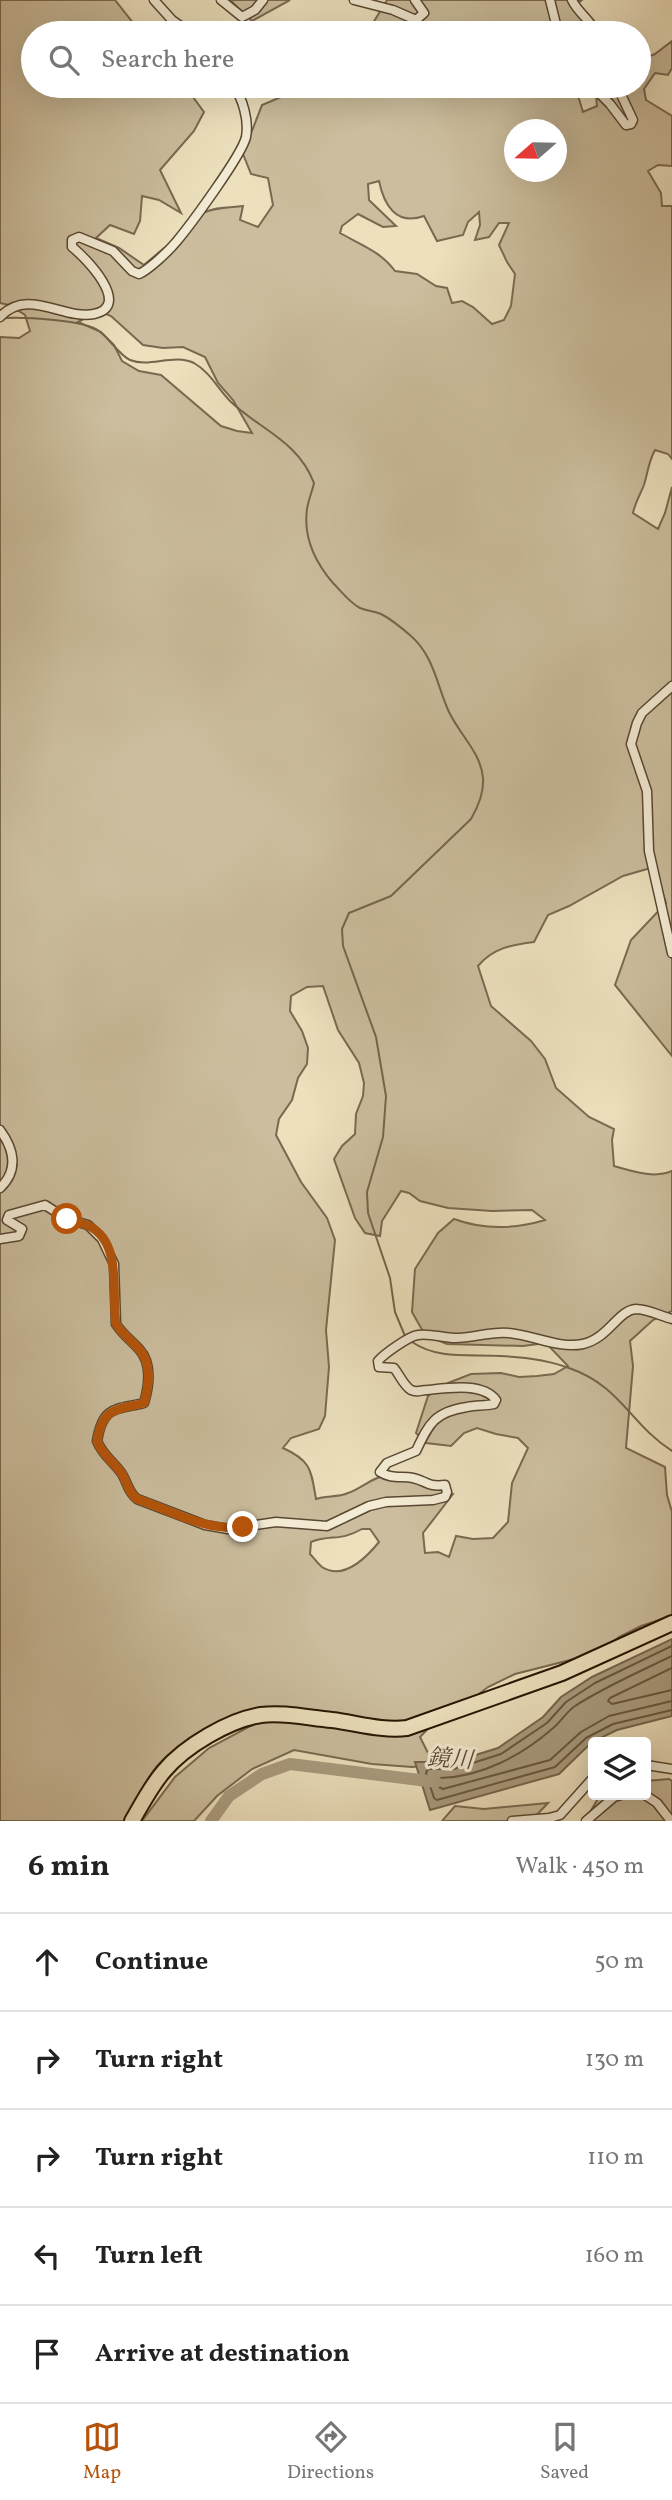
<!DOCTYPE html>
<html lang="en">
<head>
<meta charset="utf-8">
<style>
	body { margin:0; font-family:Vollkorn,"Noto Serif JP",serif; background:#f6f6f6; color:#222 }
	.controls { position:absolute; right:21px; bottom:21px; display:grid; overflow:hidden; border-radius:7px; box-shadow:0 7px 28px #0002 }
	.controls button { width:63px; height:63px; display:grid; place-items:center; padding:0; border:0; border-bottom:2px solid #e0e0e0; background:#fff; color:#222; font:35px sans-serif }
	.compass { position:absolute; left:504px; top:119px; width:63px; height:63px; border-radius:50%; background:#fff; box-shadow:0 7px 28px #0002; rotate:250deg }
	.stop { position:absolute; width:21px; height:21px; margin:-16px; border:5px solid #b45309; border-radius:50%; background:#fff }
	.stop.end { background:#b45309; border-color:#fff; box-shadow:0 2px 7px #0008 }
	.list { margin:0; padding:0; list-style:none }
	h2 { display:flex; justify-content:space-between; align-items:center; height:91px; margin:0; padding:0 28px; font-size:30px }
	h2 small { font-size:23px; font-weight:400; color:#767676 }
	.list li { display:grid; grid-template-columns:46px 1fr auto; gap:21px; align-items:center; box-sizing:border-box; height:98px; padding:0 28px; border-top:2px solid #e0e0e0 }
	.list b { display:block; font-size:26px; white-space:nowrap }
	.list em { font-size:23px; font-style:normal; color:#767676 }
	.icon { flex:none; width:38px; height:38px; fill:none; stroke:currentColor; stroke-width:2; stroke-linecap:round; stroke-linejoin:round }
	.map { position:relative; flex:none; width:672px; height:1821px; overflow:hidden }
	.search { position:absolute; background:#fff; box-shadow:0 7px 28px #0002; left:21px; right:21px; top:21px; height:77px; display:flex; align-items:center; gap:18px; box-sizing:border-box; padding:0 24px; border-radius:38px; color:#767676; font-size:26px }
	.sheet { height:581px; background:#fff }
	nav { display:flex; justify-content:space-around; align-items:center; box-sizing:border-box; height:98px; border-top:2px solid #e0e0e0; background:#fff; font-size:19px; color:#767676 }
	nav a { display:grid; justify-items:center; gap:4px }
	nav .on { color:#b45309 }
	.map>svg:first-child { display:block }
</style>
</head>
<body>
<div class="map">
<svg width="672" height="1821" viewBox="0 0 672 1821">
	<rect width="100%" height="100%" fill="#ece0bd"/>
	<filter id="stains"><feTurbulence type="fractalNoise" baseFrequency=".00286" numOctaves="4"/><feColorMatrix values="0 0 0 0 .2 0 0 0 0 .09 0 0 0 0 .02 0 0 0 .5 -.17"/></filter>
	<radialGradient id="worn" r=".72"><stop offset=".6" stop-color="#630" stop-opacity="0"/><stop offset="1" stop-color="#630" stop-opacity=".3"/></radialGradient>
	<!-- green -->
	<g fill="#cbbd9d" stroke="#7a6950" stroke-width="2" fill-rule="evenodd">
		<path d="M0,0h115l26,33h-108v53h118l16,11 23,-4 14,19 -10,19 -34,39 21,43 -22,-13 -17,-4 -2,25 -6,13 -24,-9 -14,13 23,10 25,17 20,-17 21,-11c13,-31 28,-28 58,-31l-3,14 18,7 15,-22 -5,-27 -17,-4 -8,-20 19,-49 45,-19h268l8,26 14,-6 -2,-20h44v-26l16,-6 17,-13v27l-4,7 -13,-2 -11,16 2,11 26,16v50l-14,-1 -10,6 13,22 1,13h10v253l-4,-5 -13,-4c-7,13 -7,22 -11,35 -4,10 -9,18 -11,28l25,16 7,-16 7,-26v569l-57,-71 16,-45 35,-37 -12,-36 -31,9 -54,30 -21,9 -14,27c-23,3 -41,6 -56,24l13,40 40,35 14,18 11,29 33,29 25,12 -2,11 2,26c18,5 40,13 58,5v140l-19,9 -23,21 3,25 -7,82 39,19 2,28 5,17v104l-31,10 -22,11 -21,16 -83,21 -27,13 -17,13 -28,13 -23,24 14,28 -22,2 -40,-3 -78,-14 -42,19 -35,27 -23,25h-52l33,-44 34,-29 51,-27c-22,7 -60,15 -79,25 -28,15 -42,48 -55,75h-126v-1484l19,1 11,-7 -5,-16 -16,-10 -9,-2zM514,130h42v42h-42zM379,181c5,24 17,45 45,35l13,25 26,-6 5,-13 11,-10 1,13 -5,15 14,-3 10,-14h10l-10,22 8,17 8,12 -4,32 -7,14 -12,4 -19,-17 -11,-6 -10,2 -5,-15 -11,-2 -19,-12 -22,-3c-15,-20 -34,-26 -55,-38l2,-7 16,-12 25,13 13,-1 -27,-26 -1,-16zM99,311l12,5 32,29 20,3 20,-1 22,10 13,26 15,17 19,33 -15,-2 -16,-5 -60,-51 -22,-4 -17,-10 -8,-16 -13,-13 -23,-10zM323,986l15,44 21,33 5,20 -1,13 -7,18 -1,20 -13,12 -8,13 21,59 10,15 15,3 2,-15 19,-30 8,2 11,8 28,7 44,3 40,-1 13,10c-30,9 -61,10 -91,-1l-16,14 -23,36 -3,43 13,23 22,9 76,2 23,-3 22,23 -14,8 -17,2 -18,1 -18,-4 -30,1 -23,9 -20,13 -12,37 10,10 25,3 13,-13 13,-5 19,6 22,4 10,10 -16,35 -4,39 -15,16 -20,1 -17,-3 -7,21 -11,-5 -13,1 -2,-20 30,-39c-13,-5 -52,-20 -64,-19 -15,1 -27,13 -41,18 -11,5 -22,2 -32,6 -5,-28 -4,-38 -33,-51l8,-10 28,-9 6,-13 4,-49 -3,-37 9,-90 -8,-22 -26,-36 -25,-47 3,-16 13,-19 6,-22 9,-14 1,-16 -6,-17 -12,-20 1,-15 16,-9zM362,1529h8l9,13c-13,16 -35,39 -57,25 -4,-3 -8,-9 -12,-13l1,-12c21,-8 28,0 51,-13z"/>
		<polygon points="230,0 290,0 252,21"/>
		<polygon points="387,0 582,0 577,4 599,33 367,33"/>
		<polygon points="669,1779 672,1781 672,1821 585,1821 600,1795 646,1795 646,1781"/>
		<polygon points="548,1803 531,1821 442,1821 455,1806 484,1809"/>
	</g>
	<!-- water -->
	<polygon fill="#a99b7e" stroke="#75654d" stroke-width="2" points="672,1639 672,1716 617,1730 592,1742 559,1774 430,1810 415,1762 453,1762 498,1748 543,1717 561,1697 592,1677"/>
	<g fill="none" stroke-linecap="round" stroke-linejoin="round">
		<!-- shore -->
		<g stroke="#685840" stroke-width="2">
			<polyline points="672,1646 595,1683 566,1702 547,1723 501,1754 454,1769 428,1769 426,1773 434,1798 437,1800 555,1767 586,1738 613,1724 672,1710"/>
			<path d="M672,1656c-33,16 -66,30 -97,50 -9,6 -14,16 -23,23 -31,27 -71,48 -112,49l-2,3 1,6 4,2 107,-29 31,-28 28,-16 63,-15"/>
			<polyline points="672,1668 610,1698 608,1701 612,1704 672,1690"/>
		</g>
		<!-- stream -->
		<g stroke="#75654d" stroke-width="2">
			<path d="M5,318c18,-1 81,2 94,13 10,7 21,25 31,29 20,8 44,-7 64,3 16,9 24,26 37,39 30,28 67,39 83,81 -2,9 -6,18 -7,26 -4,29 8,53 26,74 9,9 16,19 27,25 7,3 14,3 21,6 10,5 22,15 30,22 23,20 26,50 38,76 11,23 32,41 34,66 1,14 -5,29 -12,41l-80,77 -42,17 -7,16 1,17 33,91 10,59 -3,41 -16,55 1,21 22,65 5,34 10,24"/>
			<path d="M412,1342c27,18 57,12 88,14 23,1 48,4 69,12 52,18 61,56 103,83"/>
		</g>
		<!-- river -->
		<polyline stroke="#a99b7e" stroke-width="12" points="211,1821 229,1796 262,1774 290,1764 436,1782"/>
		<!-- street casing -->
		<g stroke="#594832" stroke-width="11">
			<g id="street">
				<polyline points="154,0 172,20 190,33"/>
				<polyline points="221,0 242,17 255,10 263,0"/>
				<polyline points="354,0 393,10 416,20 424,13 415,0"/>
				<polyline points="550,0 556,24 567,33"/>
				<path d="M572,0c6,13 19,20 24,33"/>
				<polyline points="592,86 610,104 626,125 631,124 633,120 617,86"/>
				<path d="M0,317c28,-30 62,3 94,-3 39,-8 -9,-57 -22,-67v-7l7,-3 34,14 19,20 7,3c9,-4 28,-21 38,-33 14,-17 65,-86 69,-104 3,-16 -3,-39 -13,-51"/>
				<polyline points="672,686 642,713 637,723 631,744 647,791 649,851 672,953"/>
				<path d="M0,1130c14,19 19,40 0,58"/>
				<path d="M0,1239l19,-3 3,-7 -15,-9 2,-5 36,-10 22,14 21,6 14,14 12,25 2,60c6,10 15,16 23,25 13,14 10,37 5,54 -28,7 -41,2 -47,38 6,15 17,21 25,33 6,10 6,18 15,25l68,26 23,4 48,-7 51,4 42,-20 17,-4 47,-2 12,-3 2,-5 -2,-7c-19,2 -18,-4 -32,-7 -12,-2 -22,1 -33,-6l7,-9 29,-12c13,-27 18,-39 51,-44 9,-2 18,-1 27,-3l2,-4c-13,-18 -49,-12 -69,-10 -6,0 -10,3 -16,0 -7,-4 -12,-16 -17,-22l-15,-1 -1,-6c6,-7 31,-25 40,-26 12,-2 25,3 37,3 18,0 36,-7 54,-5 24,2 50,16 74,11 26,-6 35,-34 53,-35 11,0 25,7 36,10"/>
				<polyline points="646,1765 672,1769"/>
				<polyline points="645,1795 657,1803 671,1821"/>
				<polyline points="512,1821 549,1818 560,1815 593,1778"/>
				<polyline points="586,1821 614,1797 621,1795"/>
			</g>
		</g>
		<!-- primary casing -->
		<g stroke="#281503" stroke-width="18">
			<path id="primary" d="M132,1821c10,-17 19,-35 32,-50 21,-25 65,-51 97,-56 23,-3 48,3 71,5 25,3 49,11 75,8l155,-55 110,-50"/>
		</g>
		<!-- street -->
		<use href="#street" stroke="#f3ebd4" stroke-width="8"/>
		<!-- primary -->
		<use href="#primary" stroke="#ece0bd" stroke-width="14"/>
	</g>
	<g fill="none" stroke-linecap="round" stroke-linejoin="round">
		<!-- route -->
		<path stroke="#b45309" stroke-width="9" d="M67,1219c7,3 15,4 22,7 34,17 22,68 27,98 6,10 15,16 23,25 13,14 10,37 5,54 -28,7 -41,4 -47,38 6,15 17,21 25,33 6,10 6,18 15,25 36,12 67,32 106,28"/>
	</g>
	<g text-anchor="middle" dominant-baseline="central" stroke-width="6" stroke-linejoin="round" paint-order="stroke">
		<!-- water labels -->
		<g font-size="23" font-style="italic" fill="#5c4b34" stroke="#f3ebd4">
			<text transform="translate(450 1760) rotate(4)">鏡川</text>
		</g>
	</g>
	<rect width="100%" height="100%" filter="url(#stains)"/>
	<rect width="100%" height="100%" fill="url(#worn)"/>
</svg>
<div class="controls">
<button><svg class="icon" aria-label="layers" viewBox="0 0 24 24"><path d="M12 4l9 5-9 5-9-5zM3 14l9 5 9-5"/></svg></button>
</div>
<svg class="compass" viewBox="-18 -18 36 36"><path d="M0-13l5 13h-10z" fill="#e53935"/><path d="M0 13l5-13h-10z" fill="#767676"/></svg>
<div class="stop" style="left:67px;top:1219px"></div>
<div class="stop end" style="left:243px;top:1527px"></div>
<div class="search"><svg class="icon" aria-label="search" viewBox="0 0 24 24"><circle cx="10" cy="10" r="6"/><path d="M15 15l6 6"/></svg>Search here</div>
</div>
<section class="sheet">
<h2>6 min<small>Walk · 450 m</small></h2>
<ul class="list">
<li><svg class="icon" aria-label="ahead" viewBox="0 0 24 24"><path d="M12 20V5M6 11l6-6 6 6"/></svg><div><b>Continue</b></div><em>50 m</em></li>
<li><svg class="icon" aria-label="right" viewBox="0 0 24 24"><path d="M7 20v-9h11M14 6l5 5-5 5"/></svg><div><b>Turn right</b></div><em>130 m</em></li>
<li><svg class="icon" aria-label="right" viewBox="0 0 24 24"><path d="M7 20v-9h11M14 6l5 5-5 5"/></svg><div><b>Turn right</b></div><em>110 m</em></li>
<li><svg class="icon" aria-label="left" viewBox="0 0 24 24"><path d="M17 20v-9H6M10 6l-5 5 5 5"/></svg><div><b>Turn left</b></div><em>160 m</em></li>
<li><svg class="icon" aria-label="arrive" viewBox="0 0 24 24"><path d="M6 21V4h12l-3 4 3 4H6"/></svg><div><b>Arrive at destination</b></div></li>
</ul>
</section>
<nav>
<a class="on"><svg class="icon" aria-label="map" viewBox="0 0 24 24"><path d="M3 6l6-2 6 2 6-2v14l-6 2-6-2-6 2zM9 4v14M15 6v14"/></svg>Map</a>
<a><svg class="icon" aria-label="directions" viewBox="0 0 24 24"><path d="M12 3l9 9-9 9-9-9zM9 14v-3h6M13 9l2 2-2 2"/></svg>Directions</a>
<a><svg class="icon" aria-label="saved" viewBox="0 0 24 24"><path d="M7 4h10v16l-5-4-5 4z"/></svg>Saved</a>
</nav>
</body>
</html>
